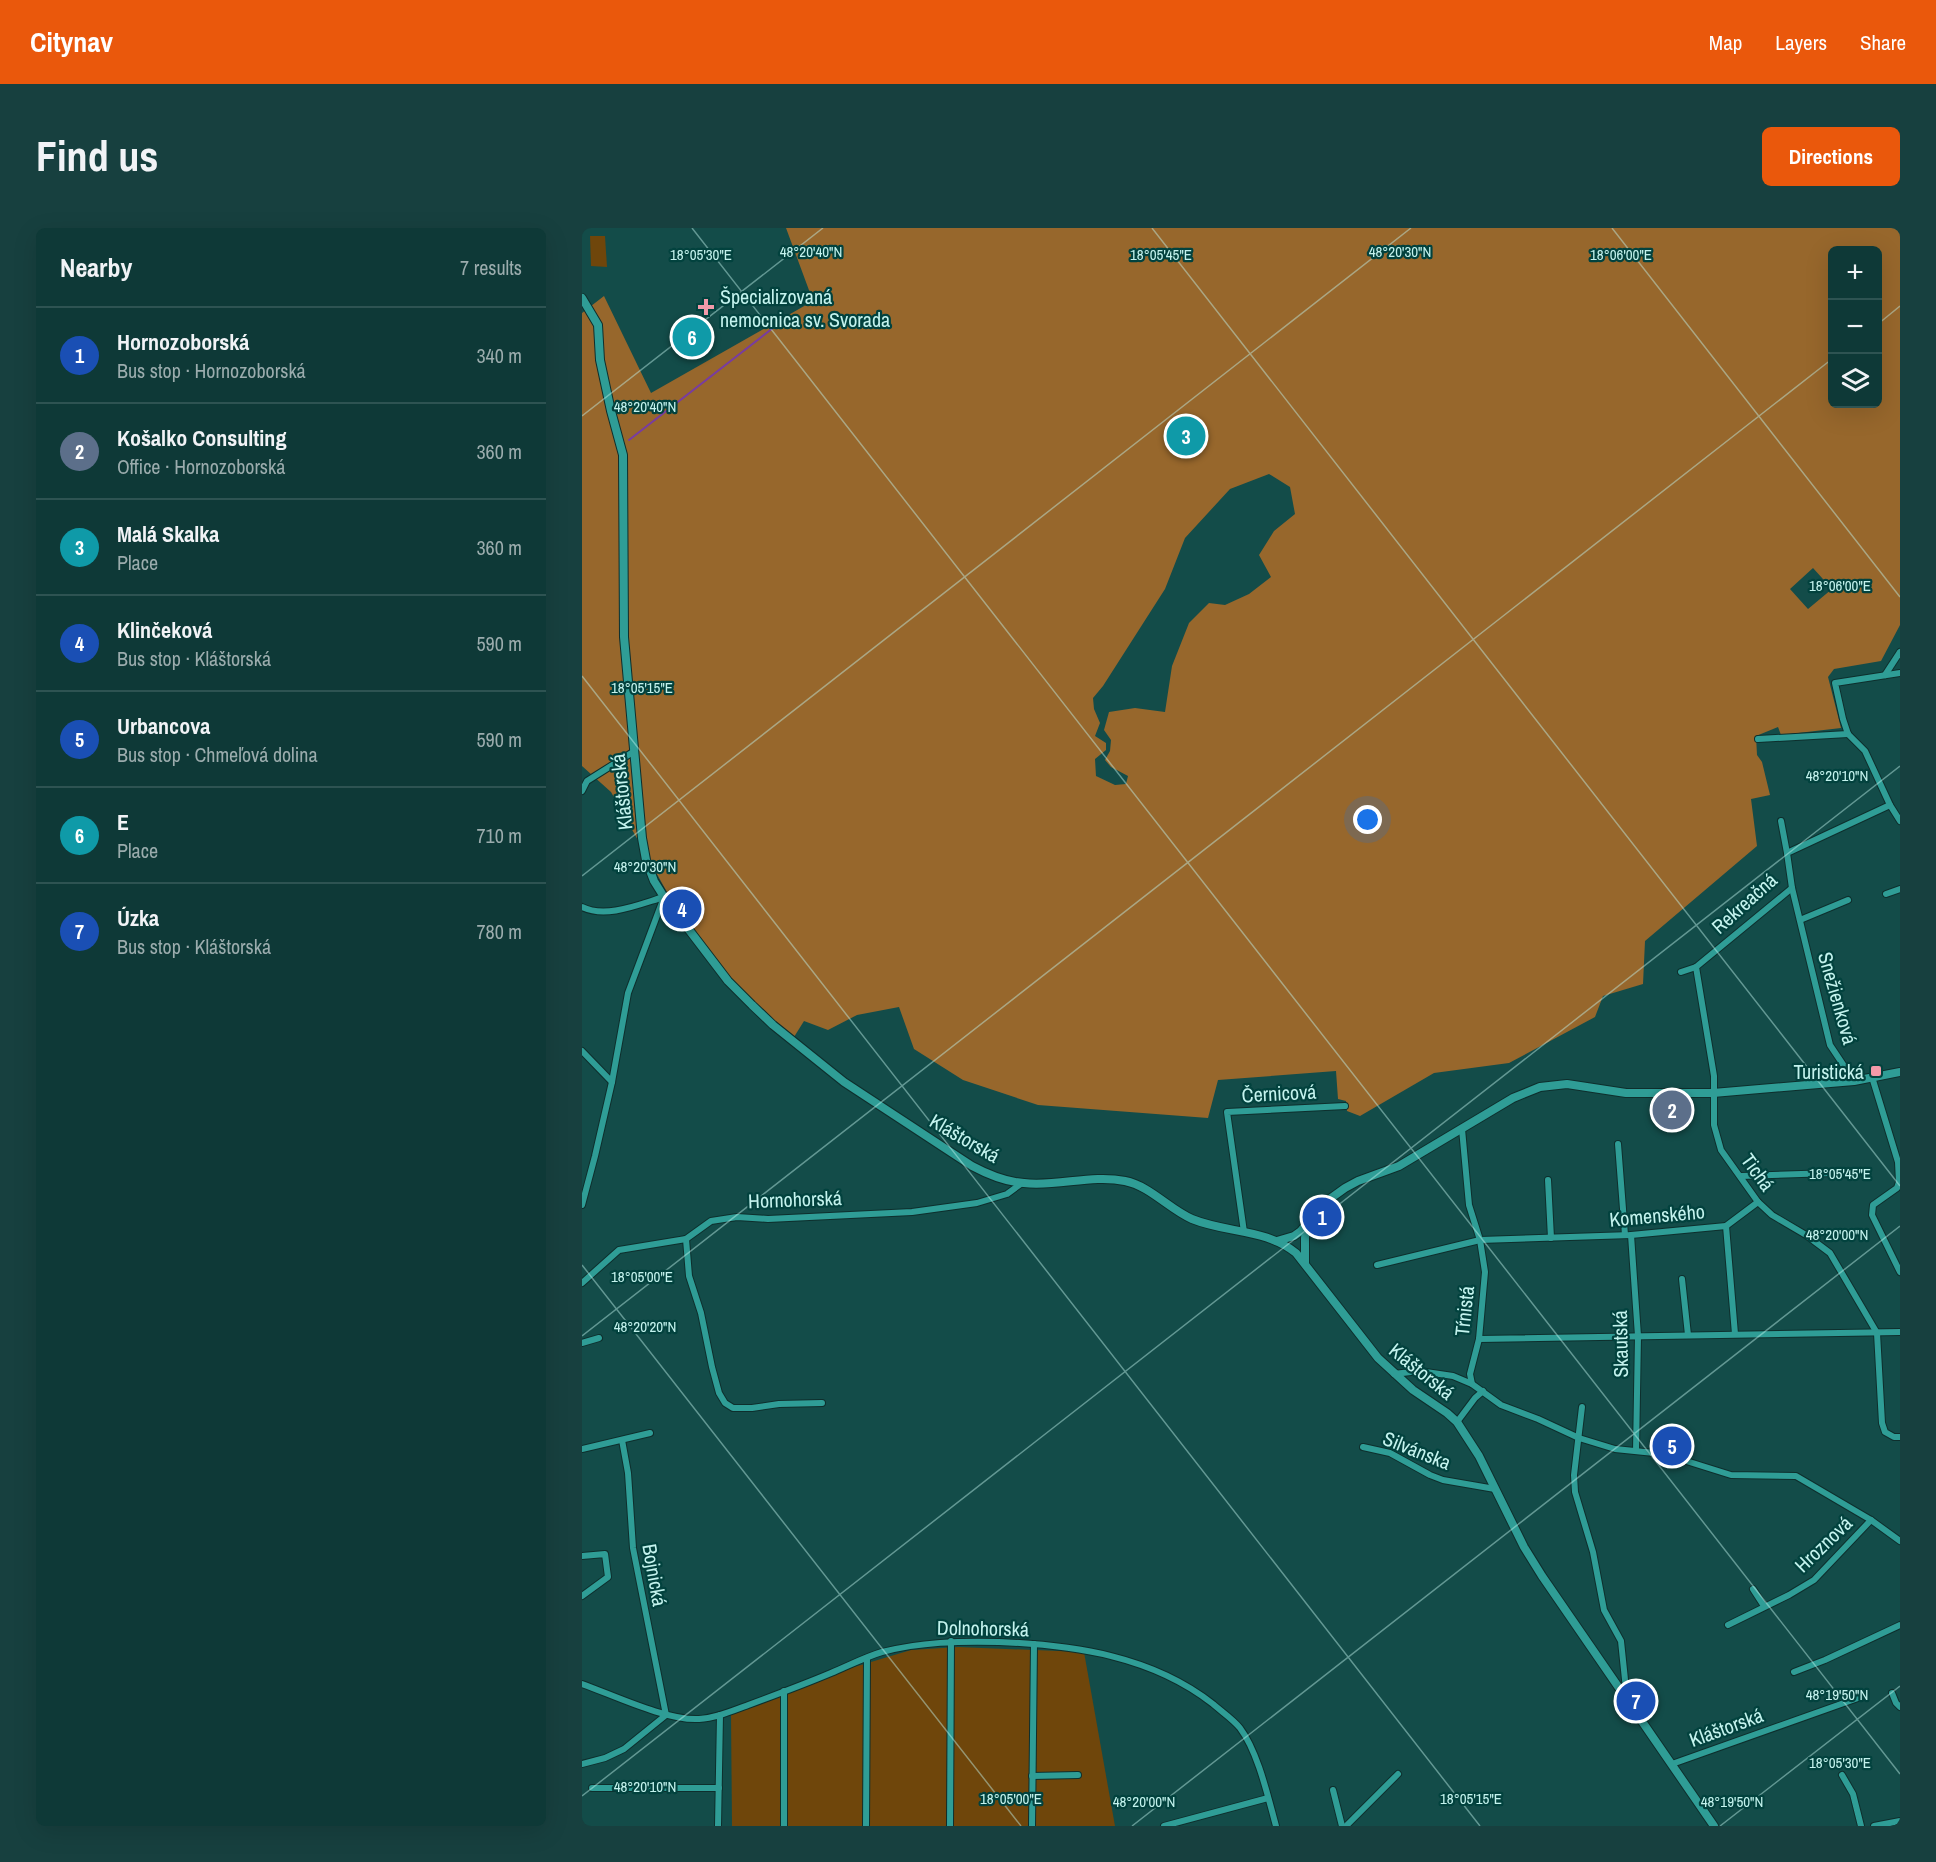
<!DOCTYPE html>
<html lang="en">
<head>
<meta charset="utf-8">
<style>
	body { margin:0; font-family:"Archivo Narrow",sans-serif; background:#17403f; color:#f1f3f6 }
	.controls { position:absolute; right:18px; top:18px; display:grid; overflow:hidden; border-radius:9px; box-shadow:0 6px 24px #0002 }
	.controls button { width:54px; height:54px; display:grid; place-items:center; padding:0; border:0; border-bottom:2px solid #2e5352; background:#0e3937; color:#f1f3f6; font:30px sans-serif }
	.you { position:absolute; left:786px; top:592px; width:21px; height:21px; margin:-15px; border:4px solid #fff; border-radius:50%; background:#1a73e8; box-shadow:0 0 0 9px #1a73e833 }
	.badge { display:grid; place-items:center; width:39px; height:39px; border-radius:50%; background:#ea580c; color:#fff; font-size:20px; font-weight:700 }
	.pin { position:absolute; translate:-50% -50%; border:3px solid #fff; box-shadow:0 2px 6px #0006 }
	.list { margin:0; padding:0; list-style:none }
	h2 { display:flex; justify-content:space-between; align-items:center; height:78px; margin:0; padding:0 24px; font-size:26px }
	h2 small { font-size:20px; font-weight:400; color:#9bacad }
	.list li { display:grid; grid-template-columns:39px 1fr auto; gap:18px; align-items:center; box-sizing:border-box; height:96px; padding:0 24px; border-top:2px solid #2e5352 }
	.list b { display:block; font-size:22px; white-space:nowrap }
	.list p { margin:0; font-size:20px; white-space:nowrap; color:#9bacad }
	.list em { font-size:20px; font-style:normal; color:#9bacad }
	.icon { flex:none; width:33px; height:33px; fill:none; stroke:currentColor; stroke-width:2; stroke-linecap:round; stroke-linejoin:round }
	.map { position:relative; flex:none; width:1318px; height:1598px; overflow:hidden; border-radius:9px }
	header { display:flex; align-items:center; gap:36px; box-sizing:border-box; height:84px; padding:0 30px; background:#ea580c; color:#fff }
	header strong { font-size:28px }
	nav { display:flex; gap:33px; margin-inline-start:auto; font-size:21px }
	.intro { display:flex; align-items:center; justify-content:space-between; box-sizing:border-box; height:144px; padding:0 36px }
	h1 { margin:0; font-size:42px }
	.button { padding:15px 27px; border-radius:9px; background:#ea580c; color:#fff; font-size:21px; font-weight:700 }
	main { display:flex; gap:36px; padding:0 36px }
	aside { flex:1; background:#0e3937; border-radius:9px; box-shadow:0 6px 24px #0002 }
	.map>svg:first-child { display:block }
</style>
</head>
<body>
<header>
<strong>Citynav</strong>
<nav><a>Map</a><a>Layers</a><a>Share</a></nav>
</header>
<div class="intro"><h1>Find us</h1><a class="button">Directions</a></div>
<main>
<aside>
<h2>Nearby<small>7 results</small></h2>
<ul class="list">
<li><span class="badge" style="background:#1a4fb4">1</span><div><b>Hornozoborská</b><p>Bus stop · Hornozoborská</p></div><em>340 m</em></li>
<li><span class="badge" style="background:#5c6f8a">2</span><div><b>Košalko Consulting</b><p>Office · Hornozoborská</p></div><em>360 m</em></li>
<li><span class="badge" style="background:#0f9aa8">3</span><div><b>Malá Skalka</b><p>Place</p></div><em>360 m</em></li>
<li><span class="badge" style="background:#1a4fb4">4</span><div><b>Klinčeková</b><p>Bus stop · Kláštorská</p></div><em>590 m</em></li>
<li><span class="badge" style="background:#1a4fb4">5</span><div><b>Urbancova</b><p>Bus stop · Chmeľová dolina</p></div><em>590 m</em></li>
<li><span class="badge" style="background:#0f9aa8">6</span><div><b>E</b><p>Place</p></div><em>710 m</em></li>
<li><span class="badge" style="background:#1a4fb4">7</span><div><b>Úzka</b><p>Bus stop · Kláštorská</p></div><em>780 m</em></li>
</ul>
</aside>
<div class="map">
<svg width="1318" height="1598" viewBox="0 0 1318 1598">
	<rect width="100%" height="100%" fill="#134c49"/>
	<!-- green -->
	<g fill="#6f460b">
		<polygon points="8,8 23,8 25,39 9,38"/>
		<polygon points="376,1419 502,1424 533,1598 150,1598 149,1486 269,1440 329,1422"/>
	</g>
	<!-- forest -->
	<path fill="#97672c" fill-rule="evenodd" d="M204,0h1114v397l-19,36 -47,8 -6,8 13,51 -60,7 -3,-8 -22,9 1,19 5,7 8,33 -19,4 6,47 -112,95 -2,43 -40,12 -8,21 -86,46 -75,10 -74,43 -13,-5 -1,-10 -8,-2 -2,-28 -118,9 -10,38 -170,-13 -75,-25 -49,-31 -15,-42 -42,8 -29,15 -24,-9 -10,16 -44,-37 -64,-74 -75,-134 -29,-26v-453l22,-17 47,97 162,-92zM1250,22h46v154h-46zM687,246l21,13 5,27 -21,17 -15,24 12,22 -22,17 -24,11 -16,-2 -20,20 -17,43 -7,46 -30,-4 -26,4 -5,18 7,10 -1,11 -5,9 6,7 17,9 -2,8 -11,1 -19,-9 -1,-17 11,-9v-7l-11,-7 5,-13 -6,-14 -1,-11 10,-12 62,-97 20,-51 45,-49zM1231,340l19,21 -24,20 -18,-20z"/>
	<g fill="none" stroke-linecap="round" stroke-linejoin="round">
		<!-- stream -->
		<polyline stroke="#783ca1" stroke-width="2" points="47,212 205,89"/>
		<!-- street casing -->
		<g stroke="#0e2f2d" stroke-width="8">
			<g id="street">
				<polyline points="1318,445 1253,455 1261,491 1266,506 1283,523 1308,577 1318,593"/>
				<polyline points="1303,447 1318,424"/>
				<polyline points="1176,511 1266,506"/>
				<polyline points="0,563 5,553 51,524"/>
				<polyline points="1199,593 1205,625"/>
				<polyline points="1210,660 1114,739 1132,848 1132,897 1139,922 1176,974 1190,987 1224,1007 1248,1025 1295,1105 1300,1195 1303,1204 1312,1209 1318,1209"/>
				<polyline points="1304,666 1318,661"/>
				<path d="M0,679c24,12 58,-3 82,-10"/>
				<polyline points="1218,692 1266,672"/>
				<polyline points="1099,744 1114,739"/>
				<polyline points="0,823 30,854"/>
				<polyline points="1290,849 1316,934 1317,954 1315,960 1291,977 1290,987 1318,1044"/>
				<polyline points="1272,853 1248,817 1210,660 1205,625 1308,577"/>
				<polyline points="880,901 887,977 898,1012 903,1044 897,1111 888,1146 890,1156"/>
				<polyline points="1036,916 1043,1007"/>
				<polyline points="1159,948 1251,945"/>
				<polyline points="966,952 969,1010"/>
				<polyline points="0,977 13,928 30,854 46,765 82,669"/>
				<polyline points="1144,998 1153,1106"/>
				<polyline points="662,1004 645,884 763,878"/>
				<polyline points="1049,1007 1056,1108 1054,1223"/>
				<polyline points="104,1011 107,1048 119,1085 130,1139 137,1165 143,1175 151,1180 170,1180 197,1176 240,1175"/>
				<polyline points="795,1037 898,1012 1049,1007 1144,998 1176,974"/>
				<polyline points="1100,1051 1106,1107"/>
				<polyline points="0,1055 37,1022 104,1011 129,993 155,989 186,991 330,984 395,975 425,966 440,955"/>
				<polyline points="897,1111 1318,1104"/>
				<polyline points="0,1115 17,1110"/>
				<polyline points="812,1146 837,1143 871,1148 890,1156 919,1177 956,1191 997,1210 1033,1221 1082,1226 1149,1247 1214,1248 1289,1292 1318,1313"/>
				<polyline points="1000,1179 992,1247 993,1264 1011,1324 1022,1382 1039,1413 1045,1471"/>
				<polyline points="875,1194 893,1170 901,1163"/>
				<polyline points="781,1219 808,1225 848,1247 861,1252 913,1261"/>
				<polyline points="0,1221 68,1205"/>
				<polyline points="0,1328 23,1326 26,1349 0,1368"/>
				<polyline points="1171,1361 1182,1378"/>
				<polyline points="1146,1397 1207,1367 1232,1352 1289,1292"/>
				<polyline points="1212,1444 1243,1432 1318,1397"/>
				<path d="M0,1456c31,11 85,37 117,35 18,-1 35,-9 52,-15 27,-10 54,-20 80,-31 17,-7 34,-16 51,-21 39,-10 77,-11 117,-10 75,3 153,14 214,62 9,8 20,15 27,24 18,24 28,69 36,98"/>
				<polyline points="1310,1465 1314,1475 1318,1479"/>
				<polyline points="0,1536 23,1530 42,1521 84,1487 51,1320 46,1245 40,1212"/>
				<polyline points="1090,1536 1276,1470"/>
				<polyline points="1260,1547 1271,1566 1279,1598"/>
				<polyline points="450,1548 496,1547"/>
				<polyline points="10,1560 137,1560"/>
				<polyline points="751,1562 760,1598"/>
				<polyline points="136,1598 138,1487"/>
				<polyline points="202,1598 202,1463"/>
				<polyline points="284,1598 285,1430"/>
				<polyline points="368,1598 369,1413"/>
				<polyline points="450,1598 452,1416"/>
				<polyline points="582,1598 686,1570"/>
				<polyline points="764,1598 816,1546"/>
				<polyline points="1292,1598 1318,1593"/>
			</g>
		</g>
		<!-- secondary casing -->
		<g stroke="#0e2f2d" stroke-width="10">
			<g id="secondary">
				<path d="M0,70l16,27 2,35 11,51 12,44 1,182 18,201 4,22 8,21 10,16 64,84 24,24 21,20 71,57 128,84c15,8 34,16 52,17 33,4 68,-9 101,-2 25,5 44,28 67,38 34,14 75,10 104,34l82,105 35,32 34,23 10,9 22,34 45,91 18,29 172,250"/>
				<polyline points="695,1013 712,1008 719,1003 738,978 763,960 776,953 817,938 931,870 958,859 985,856 1044,865 1131,865 1272,853 1318,844"/>
				<polyline points="723,1035 723,1010 725,997"/>
			</g>
		</g>
		<!-- street -->
		<use href="#street" stroke="#2f9d96" stroke-width="6"/>
		<!-- secondary -->
		<use href="#secondary" stroke="#2f9d96" stroke-width="8"/>
	</g>
	<!-- ticks -->
	<path fill="none" stroke="#c4f3ee" stroke-width="1.5" stroke-opacity="0.45" d="M110,0l1208,1546M570,0l748,958M1030,0l288,369M1296,96l22,-18M0,188l241,-188M0,448l898,1150M0,648l829,-648M0,1037l439,561M0,1108l1250,-977M0,1568l1318,-1030M550,1598l768,-600M1138,1598l180,-140"/>
	<!-- markers -->
	<g fill="#f39aa9" stroke="#02423e" stroke-width="2">
		<path d="M121 70h6v6h6v6h-6v6h-6v-6h-6v-6h6z"/>
		<rect x="1288" y="837" width="12" height="12" rx="3"/>
	</g>
	<g text-anchor="middle" dominant-baseline="central" stroke-width="4.5" stroke-linejoin="round" paint-order="stroke">
		<!-- poi labels -->
		<g font-size="20" fill="#c4f3ee" stroke="#02423e" text-anchor="start">
			<text x="138" y="68">Špecializovaná<tspan x="138" dy="23">nemocnica sv. Svorada</tspan></text>
			<text x="1282" y="843" text-anchor="end">Turistická</text>
		</g>
		<!-- street labels -->
		<g font-size="20" fill="#c4f3ee" stroke="#02423e">
			<text transform="translate(39 564) rotate(-96)">Kláštorská</text>
			<text transform="translate(1162 675) rotate(-42)">Rekreačná</text>
			<text transform="translate(1256 770) rotate(74)">Snežienková</text>
			<text transform="translate(697 865) rotate(-3)">Černicová</text>
			<text transform="translate(383 910) rotate(30)">Kláštorská</text>
			<text transform="translate(1176 944) rotate(54)">Tichá</text>
			<text transform="translate(213 971) rotate(-2)">Hornohorská</text>
			<text transform="translate(1075 987) rotate(-5)">Komenského</text>
			<text transform="translate(882 1083) rotate(-84)">Tŕnistá</text>
			<text transform="translate(1038 1116) rotate(-91)">Skautská</text>
			<text transform="translate(840 1143) rotate(39)">Kláštorská</text>
			<text transform="translate(835 1222) rotate(22)">Silvánska</text>
			<text transform="translate(1241 1316) rotate(-44)">Hroznová</text>
			<text transform="translate(73 1347) rotate(80)">Bojnická</text>
			<text transform="translate(401 1400) rotate(1)">Dolnohorská</text>
			<text transform="translate(1144 1499) rotate(-20)">Kláštorská</text>
		</g>
	</g>
	<g font-size="15" text-anchor="middle" fill="#c4f3ee" stroke="#02423e" stroke-width="4.5" stroke-linejoin="round" paint-order="stroke">
		<text x="818" y="29">48°20'30"N</text>
		<text x="229" y="29">48°20'40"N</text>
		<text x="119" y="32">18°05'30"E</text>
		<text x="579" y="32">18°05'45"E</text>
		<text x="1039" y="32">18°06'00"E</text>
		<text x="63" y="184">48°20'40"N</text>
		<text x="1258" y="363">18°06'00"E</text>
		<text x="60" y="465">18°05'15"E</text>
		<text x="1255" y="553">48°20'10"N</text>
		<text x="63" y="644">48°20'30"N</text>
		<text x="1258" y="951">18°05'45"E</text>
		<text x="1255" y="1012">48°20'00"N</text>
		<text x="60" y="1054">18°05'00"E</text>
		<text x="63" y="1104">48°20'20"N</text>
		<text x="1255" y="1472">48°19'50"N</text>
		<text x="1258" y="1540">18°05'30"E</text>
		<text x="63" y="1564">48°20'10"N</text>
		<text x="429" y="1576">18°05'00"E</text>
		<text x="889" y="1576">18°05'15"E</text>
		<text x="562" y="1579">48°20'00"N</text>
		<text x="1150" y="1579">48°19'50"N</text>
	</g>
</svg>
<div class="controls">
<button>+</button>
<button>−</button>
<button><svg class="icon" aria-label="layers" viewBox="0 0 24 24"><path d="M12 4l9 5-9 5-9-5zM3 14l9 5 9-5"/></svg></button>
</div>
<div class="you"></div>
<div class="pin badge" style="left:740px;top:989px;background:#1a4fb4">1</div>
<div class="pin badge" style="left:1090px;top:882px;background:#5c6f8a">2</div>
<div class="pin badge" style="left:604px;top:208px;background:#0f9aa8">3</div>
<div class="pin badge" style="left:100px;top:681px;background:#1a4fb4">4</div>
<div class="pin badge" style="left:1090px;top:1218px;background:#1a4fb4">5</div>
<div class="pin badge" style="left:110px;top:109px;background:#0f9aa8">6</div>
<div class="pin badge" style="left:1054px;top:1473px;background:#1a4fb4">7</div>
</div>
</main>
</body>
</html>
